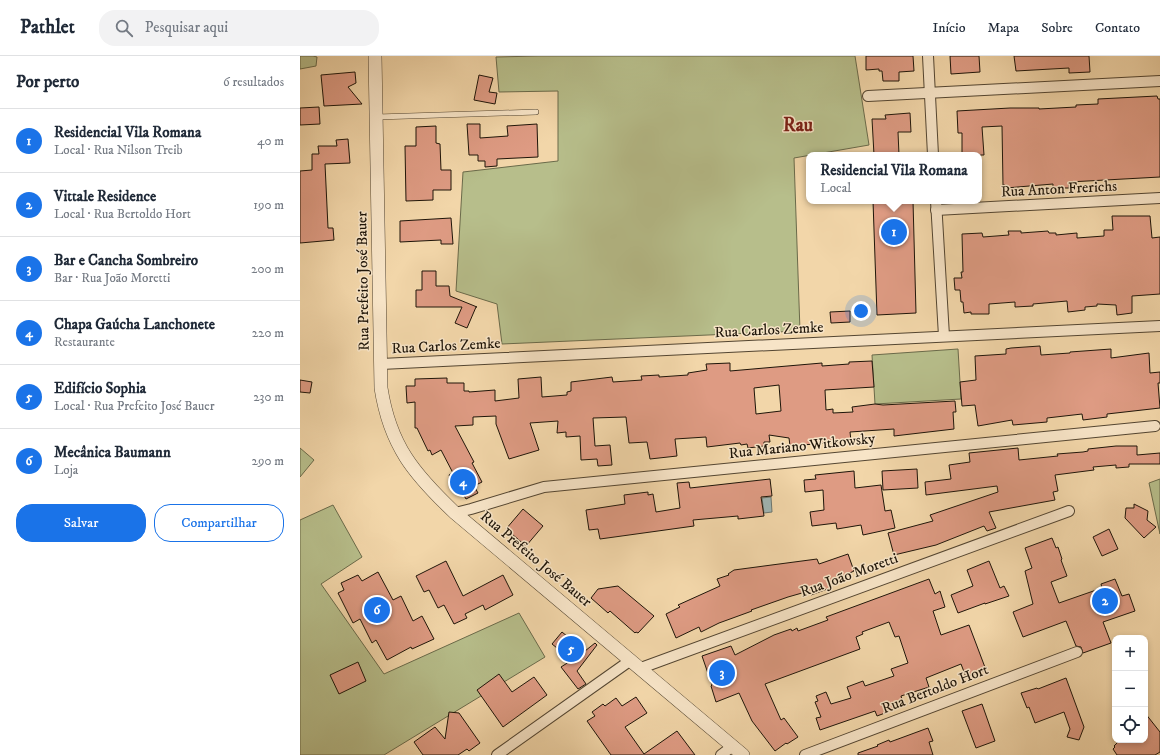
<!DOCTYPE html>
<html lang="pt">
<head>
<meta charset="utf-8">
<style>
	body { margin:0; font-family:"IM FELL DW Pica",serif; background:#f2f2f3; color:#1f2937 }
	.controls { position:absolute; right:12px; bottom:12px; display:grid; overflow:hidden; border-radius:8px; box-shadow:0 2px 6px #0003 }
	.controls button { width:36px; height:36px; display:grid; place-items:center; padding:0; border:0; border-bottom:1px solid #e0e1e3; background:#fff; color:#1f2937; font:20px sans-serif }
	.you { position:absolute; left:561px; top:255px; width:14px; height:14px; margin:-10px; border:3px solid #fff; border-radius:50%; background:#1a73e8; box-shadow:0 0 0 6px #1a73e833 }
	.badge { display:grid; place-items:center; width:26px; height:26px; border-radius:50%; background:#1a73e8; color:#fff; font-size:13px; font-weight:700 }
	.pin { position:absolute; translate:-50% -50%; border:2px solid #fff; box-shadow:0 1px 4px #0006 }
	.popup { position:absolute; left:506px; top:96px; width:176px; height:52px; box-sizing:border-box; display:grid; place-content:center; border-radius:8px; background:#fff; filter:drop-shadow(0 1px 3px #0005); font-size:13px; white-space:nowrap; color:#747a83 }
	.popup b { font-size:15px; color:#1f2937 }
	.popup::after { content:''; position:absolute; left:50%; top:100%; margin-left:-8px; border:8px solid transparent; border-top-color:#fff }
	.list { margin:0; padding:0; list-style:none }
	h2 { display:flex; justify-content:space-between; align-items:center; height:52px; margin:0; padding:0 16px; font-size:17px }
	h2 small { font-size:13px; font-weight:400; color:#747a83 }
	.list li { display:grid; grid-template-columns:26px 1fr auto; gap:12px; align-items:center; box-sizing:border-box; height:64px; padding:0 16px; border-top:1px solid #e0e1e3 }
	.list b { display:block; font-size:15px; white-space:nowrap }
	.list p { margin:0; font-size:13px; white-space:nowrap; color:#747a83 }
	.list em { font-size:13px; font-style:normal; color:#747a83 }
	.actions { display:flex; gap:8px; padding:12px 16px }
	.actions a { flex:1; padding:9px 0; border:1px solid #1a73e8; border-radius:16px; text-align:center; font-size:14px; color:#1a73e8 }
	.actions .main { background:#1a73e8; color:#fff }
	.icon { flex:none; width:22px; height:22px; fill:none; stroke:currentColor; stroke-width:2; stroke-linecap:round; stroke-linejoin:round }
	.map { position:relative; flex:none; width:860px; height:699px; overflow:hidden }
	header { display:flex; align-items:center; gap:24px; box-sizing:border-box; height:56px; padding:0 20px; background:#fff; border-bottom:1px solid #e0e1e3 }
	header strong { font-size:19px }
	nav { display:flex; gap:22px; margin-inline-start:auto; font-size:14px }
	.search { width:280px; height:36px; background:#f2f2f3; display:flex; align-items:center; gap:10px; box-sizing:border-box; padding:0 14px; border-radius:16px; color:#747a83; font-size:15px }
	main { display:flex }
	aside { flex:1; background:#fff }
	.map>svg:first-child { display:block }
</style>
</head>
<body>
<header>
<strong>Pathlet</strong>
<div class="search"><svg class="icon" aria-label="search" viewBox="0 0 24 24"><circle cx="10" cy="10" r="6"/><path d="M15 15l6 6"/></svg>Pesquisar aqui</div>
<nav><a>Início</a><a>Mapa</a><a>Sobre</a><a>Contato</a></nav>
</header>
<main>
<aside>
<h2>Por perto<small>6 resultados</small></h2>
<ul class="list">
<li><span class="badge">1</span><div><b>Residencial Vila Romana</b><p>Local · Rua Nilson Treib</p></div><em>40 m</em></li>
<li><span class="badge">2</span><div><b>Vittale Residence</b><p>Local · Rua Bertoldo Hort</p></div><em>190 m</em></li>
<li><span class="badge">3</span><div><b>Bar e Cancha Sombreiro</b><p>Bar · Rua João Moretti</p></div><em>200 m</em></li>
<li><span class="badge">4</span><div><b>Chapa Gaúcha Lanchonete</b><p>Restaurante</p></div><em>220 m</em></li>
<li><span class="badge">5</span><div><b>Edifício Sophia</b><p>Local · Rua Prefeito José Bauer</p></div><em>230 m</em></li>
<li><span class="badge">6</span><div><b>Mecânica Baumann</b><p>Loja</p></div><em>290 m</em></li>
</ul>
<div class="actions"><a class="main">Salvar</a><a>Compartilhar</a></div>
</aside>
<div class="map">
<svg width="860" height="699" viewBox="0 0 860 699">
	<rect width="100%" height="100%" fill="#f2d6a9"/>
	<filter id="stains"><feTurbulence type="fractalNoise" baseFrequency=".005" numOctaves="4"/><feColorMatrix values="0 0 0 0 .2 0 0 0 0 .09 0 0 0 0 .02 0 0 0 .5 -.17"/></filter>
	<radialGradient id="worn" r=".72"><stop offset=".6" stop-color="#630" stop-opacity="0"/><stop offset="1" stop-color="#630" stop-opacity=".3"/></radialGradient>
	<!-- green -->
	<g fill="#b7be8b" stroke="#6a6a4a">
		<polygon points="0,0 13,0 17,1 16,10 0,13"/>
		<polygon points="238,0 555,0 569,89 494,102 500,275 202,288 197,248 156,235 163,116 258,105 258,35 199,36 196,1"/>
		<polygon points="658,293 661,343 575,348 572,299"/>
		<polygon points="0,392 14,404 0,421"/>
		<polygon points="860,423 860,478 849,427"/>
		<polygon points="33,449 62,501 21,528 84,618 219,557 245,601 84,699 0,699 0,464"/>
	</g>
	<!-- water -->
	<polygon fill="#a0b6b4" stroke="#6c7670" points="471,441 472,456 464,457 462,442"/>
	<!-- building -->
	<g fill="#de9b83" stroke="#1e1509" fill-rule="evenodd">
		<polygon points="566,0 613,0 614,15 599,16 599,25 583,25 582,15 579,15 579,13 566,14"/>
		<polygon points="650,0 679,0 680,16 651,18"/>
		<polygon points="714,0 789,0 790,16 769,17 769,12 716,15"/>
		<polygon points="55,16 56,27 48,31 62,48 24,50 21,19"/>
		<polygon points="179,19 193,22 189,36 197,37 195,48 174,44"/>
		<polygon points="857,40 858,43 860,43 860,121 769,126 769,132 753,132 753,128 706,132 705,129 703,129 702,70 682,71 684,99 662,99 662,77 658,77 657,55 710,52 739,52 739,53 776,51 776,49 798,48 798,43"/>
		<polygon points="19,51 20,68 0,69 0,52"/>
		<polygon points="610,57 611,76 598,76 599,99 574,99 572,63 586,63 585,59"/>
		<polygon points="167,68 180,68 180,82 208,80 207,70 237,68 238,101 197,103 197,110 185,111 185,105 178,105 178,99 169,99"/>
		<polygon points="136,70 136,87 140,88 141,114 151,114 151,134 133,134 133,144 106,145 105,90 116,90 116,71"/>
		<polygon points="48,83 50,107 25,108 28,172 33,172 34,184 0,187 0,115 12,114 12,98 19,98 18,90 37,90 36,84"/>
		<polygon points="573,145 613,145 616,257 577,259"/>
		<polygon points="812,160 850,160 852,182 860,181 860,238 832,240 832,257 817,259 816,249 797,248 797,250 785,251 785,254 768,256 767,245 733,248 733,250 715,251 715,246 689,248 689,258 671,258 671,256 664,257 663,246 661,246 660,234 655,234 654,222 662,222 661,216 663,216 662,178 682,177 683,181 709,179 708,175 721,175 721,177 748,175 749,177 756,177 756,179 777,177 777,182 804,180 804,174 813,174"/>
		<polygon points="151,162 153,188 141,188 141,184 100,186 100,165"/>
		<polygon points="122,215 136,215 136,230 149,230 150,240 177,251 176,251 167,272 155,267 162,251 116,251 116,234 122,234"/>
		<polygon points="550,255 550,266 531,267 530,256"/>
		<polygon points="740,290 741,299 770,297 770,296 811,293 811,302 849,297 850,317 860,316 860,327 858,327 860,352 807,358 807,361 783,364 782,358 747,362 747,366 713,369 712,364 678,370 675,349 662,350 660,326 676,324 675,300 706,298 706,293 711,292"/>
		<path d="M572,305l2,26 -49,3 1,20 7,-1v4l20,-1 -1,-5 23,-3 8,1 72,-4 1,11h-3l1,17 -60,7v-7l-44,3 1,9 -61,5 -1,-8 -20,-3 1,7h-6v4l-16,2 -1,-4 -6,1 -1,-2 -33,4 -1,-10 -31,2 2,17 -27,3 -3,-17 -18,1 -3,-26 -33,1 2,28 15,-1 2,20 -14,1 -1,-7 -16,1 -1,-24 -14,1v-5l-9,1 1,-12 -28,2 9,27 -30,9 -13,-35v-8l-23,1v8l-18,1 19,36 -2,1 10,19 -8,4 4,7 -12,6 -4,-7 -3,1 -10,-18 4,-2 -12,-23 -9,5 -2,-5 -2,1 -11,-23h-2v-26l-8,1 -1,-17h9v-7l32,-1v5h17v8h5v1l26,-2v11l24,-3 -1,-19 23,-2 1,20 25,-2v-3l4,-1v-9l41,-5 1,5 29,-2 -1,-4 18,-1v2l29,-2v-2l19,-3 -1,-6 24,-1v8l92,-8v3l27,-2v-2zM479,329l2,26 -25,3 -2,-26z"/>
		<polygon points="0,324 12,326 10,337 0,336"/>
		<polygon points="816,390 837,390 837,399 860,397 860,408 829,408 829,411 816,412 816,409 793,411 794,414 755,419 758,435 753,436 755,444 689,456 696,472 687,475 684,470 636,489 594,499 588,477 633,465 630,459 698,436 697,430 626,439 625,426 651,423 649,409 670,406 669,397 718,392 719,404 758,400 757,398 783,396 788,395 788,393"/>
		<polygon points="617,413 618,432 583,434 582,415"/>
		<polygon points="554,415 555,432 581,429 585,455 591,454 595,472 563,479 561,469 537,473 536,467 512,470 510,456 524,454 523,434 505,436 504,424 516,423 515,419"/>
		<polygon points="470,423 472,440 461,441 464,460 438,463 438,460 393,464 394,470 300,483 298,473 289,474 286,454 325,448 324,439 348,436 348,439 353,438 356,456 380,452 377,427 389,426 390,432"/>
		<polygon points="834,448 848,455 847,464 856,471 844,482 825,462 826,452 834,452"/>
		<polygon points="223,453 243,470 226,490 206,473"/>
		<polygon points="809,473 818,493 802,500 793,481"/>
		<polygon points="752,482 756,492 758,491 762,503 761,504 767,520 751,526 759,547 802,532 801,528 815,523 822,540 829,538 835,555 803,566 811,587 783,597 781,591 776,590 766,565 723,581 713,556 733,548 725,515 732,512 725,492"/>
		<polygon points="548,498 554,515 528,527 530,532 511,539 509,535 488,541 451,554 452,555 419,567 401,576 399,571 376,582 366,558 380,551 378,549 420,530 417,523 429,519 428,518 434,514 517,503 519,508"/>
		<polygon points="146,505 163,540 203,519 213,539 185,554 183,549 165,558 167,562 154,568 144,549 138,552 129,534 124,536 116,520"/>
		<polygon points="689,505 700,532 704,530 709,540 685,548 685,547 658,557 651,539 673,530 667,514"/>
		<polygon points="78,516 93,544 101,540 113,565 122,560 134,583 112,593 111,591 87,604 76,584 72,587 60,563 53,567 38,537 44,534 41,527 58,519 62,525"/>
		<polygon points="629,523 635,538 640,535 645,551 633,555 641,579 669,569 686,614 666,621 661,608 626,622 629,631 601,640 604,650 577,660 575,655 520,674 516,662 521,661 515,646 518,645 516,640 526,636 531,648 551,642 547,631 563,625 565,630 594,620 591,613 608,607 599,580 595,581 589,566 562,576 563,578 556,581 560,593 465,628 481,664 484,662 498,681 487,688 486,687 475,695 452,665 439,637 416,646 411,630 412,629 402,600 431,590 435,599 474,579 491,573 492,575 497,572 498,575 528,564 526,561"/>
		<polygon points="318,530 354,560 338,577 336,576 335,577 310,555 308,557 291,542 298,533"/>
		<polygon points="262,576 285,595 295,587 297,589 277,615 286,628 278,633 261,611 272,604 252,588"/>
		<polygon points="58,606 66,625 39,638 30,619"/>
		<polygon points="199,618 212,636 234,621 247,639 203,671 177,634"/>
		<polygon points="766,622 784,671 779,684 767,681 770,673 764,656 735,667 729,651 727,652 721,637 737,632 738,633"/>
		<polygon points="336,641 347,657 325,671 344,698 377,675 395,699 311,699 287,665 295,660 292,656 303,648 305,650 316,642 322,650"/>
		<polygon points="682,648 695,685 676,692 662,655"/>
		<polygon points="149,656 159,657 180,687 169,695 167,693 158,699 123,699 114,686 135,671 145,683"/>
		<polygon points="845,657 860,676 860,696 855,699 817,699 813,693 815,691 814,690 820,684 845,684"/>
		<polygon points="628,672 633,685 629,686 633,699 558,699 558,697 578,690 577,689 589,684 590,686"/>
	</g>
	<g fill="none" stroke-linecap="round" stroke-linejoin="round">
		<!-- service casing -->
		<g stroke="#534531" stroke-width="6">
			<polyline id="service" points="77,61 236,56"/>
		</g>
		<!-- minor casing -->
		<g stroke="#534531" stroke-width="12">
			<g id="minor">
				<polyline points="628,0 633,99"/>
				<polyline points="568,40 860,25"/>
				<polyline points="636,145 644,280"/>
				<polyline points="636,154 860,142"/>
				<polyline points="81,308 860,270"/>
				<polyline points="155,457 171,453 244,431 855,370"/>
				<polyline points="341,612 769,455"/>
				<polyline points="197,699 331,604"/>
				<polyline points="421,699 433,690"/>
				<polyline points="505,699 777,596"/>
			</g>
		</g>
		<!-- tertiary casing -->
		<g stroke="#534531" stroke-width="14">
			<path id="tertiary" d="M75,0l6,332c9,58 33,86 74,125l288,242"/>
		</g>
		<!-- service -->
		<use href="#service" stroke="#f7e4c7" stroke-width="5"/>
		<!-- minor -->
		<use href="#minor" stroke="#f7e4c7" stroke-width="10"/>
		<!-- tertiary -->
		<use href="#tertiary" stroke="#f7e4c7" stroke-width="13"/>
	</g>
	<g text-anchor="middle" dominant-baseline="central" stroke-width="3" stroke-linejoin="round" paint-order="stroke">
		<!-- street labels -->
		<g font-size="15" fill="#1e1509" stroke="#f7e4c7">
			<text transform="translate(759 133) rotate(-3)">Rua Anton Frerichs</text>
			<text transform="translate(63 225) rotate(-91)">Rua Prefeito José Bauer</text>
			<text transform="translate(469 274) rotate(-3)">Rua Carlos Zemke</text>
			<text transform="translate(146 290) rotate(-3)">Rua Carlos Zemke</text>
			<text transform="translate(502 390) rotate(-6)">Rua Mariano Witkowsky</text>
			<text transform="translate(236 503) rotate(40)">Rua Prefeito José Bauer</text>
			<text transform="translate(549 519) rotate(-20)">Rua João Moretti</text>
			<text transform="translate(635 633) rotate(-21)">Rua Bertoldo Hort</text>
		</g>
		<!-- district labels -->
		<g font-size="19" font-weight="bold" fill="#7a1f14" stroke="#f7e4c7">
			<text x="498" y="69">Rau</text>
		</g>
	</g>
	<rect width="100%" height="100%" filter="url(#stains)"/>
	<rect width="100%" height="100%" fill="url(#worn)"/>
</svg>
<div class="controls">
<button>+</button>
<button>−</button>
<button><svg class="icon" aria-label="locate" viewBox="0 0 24 24"><circle cx="12" cy="12" r="6"/><path d="M12 2v4M12 18v4M2 12h4M18 12h4"/></svg></button>
</div>
<div class="you"></div>
<div class="pin badge" style="left:594px;top:176px">1</div>
<div class="popup"><b>Residencial Vila Romana</b>Local</div>
<div class="pin badge" style="left:805px;top:545px">2</div>
<div class="pin badge" style="left:422px;top:617px">3</div>
<div class="pin badge" style="left:163px;top:426px">4</div>
<div class="pin badge" style="left:271px;top:593px">5</div>
<div class="pin badge" style="left:77px;top:554px">6</div>
</div>
</main>
</body>
</html>
